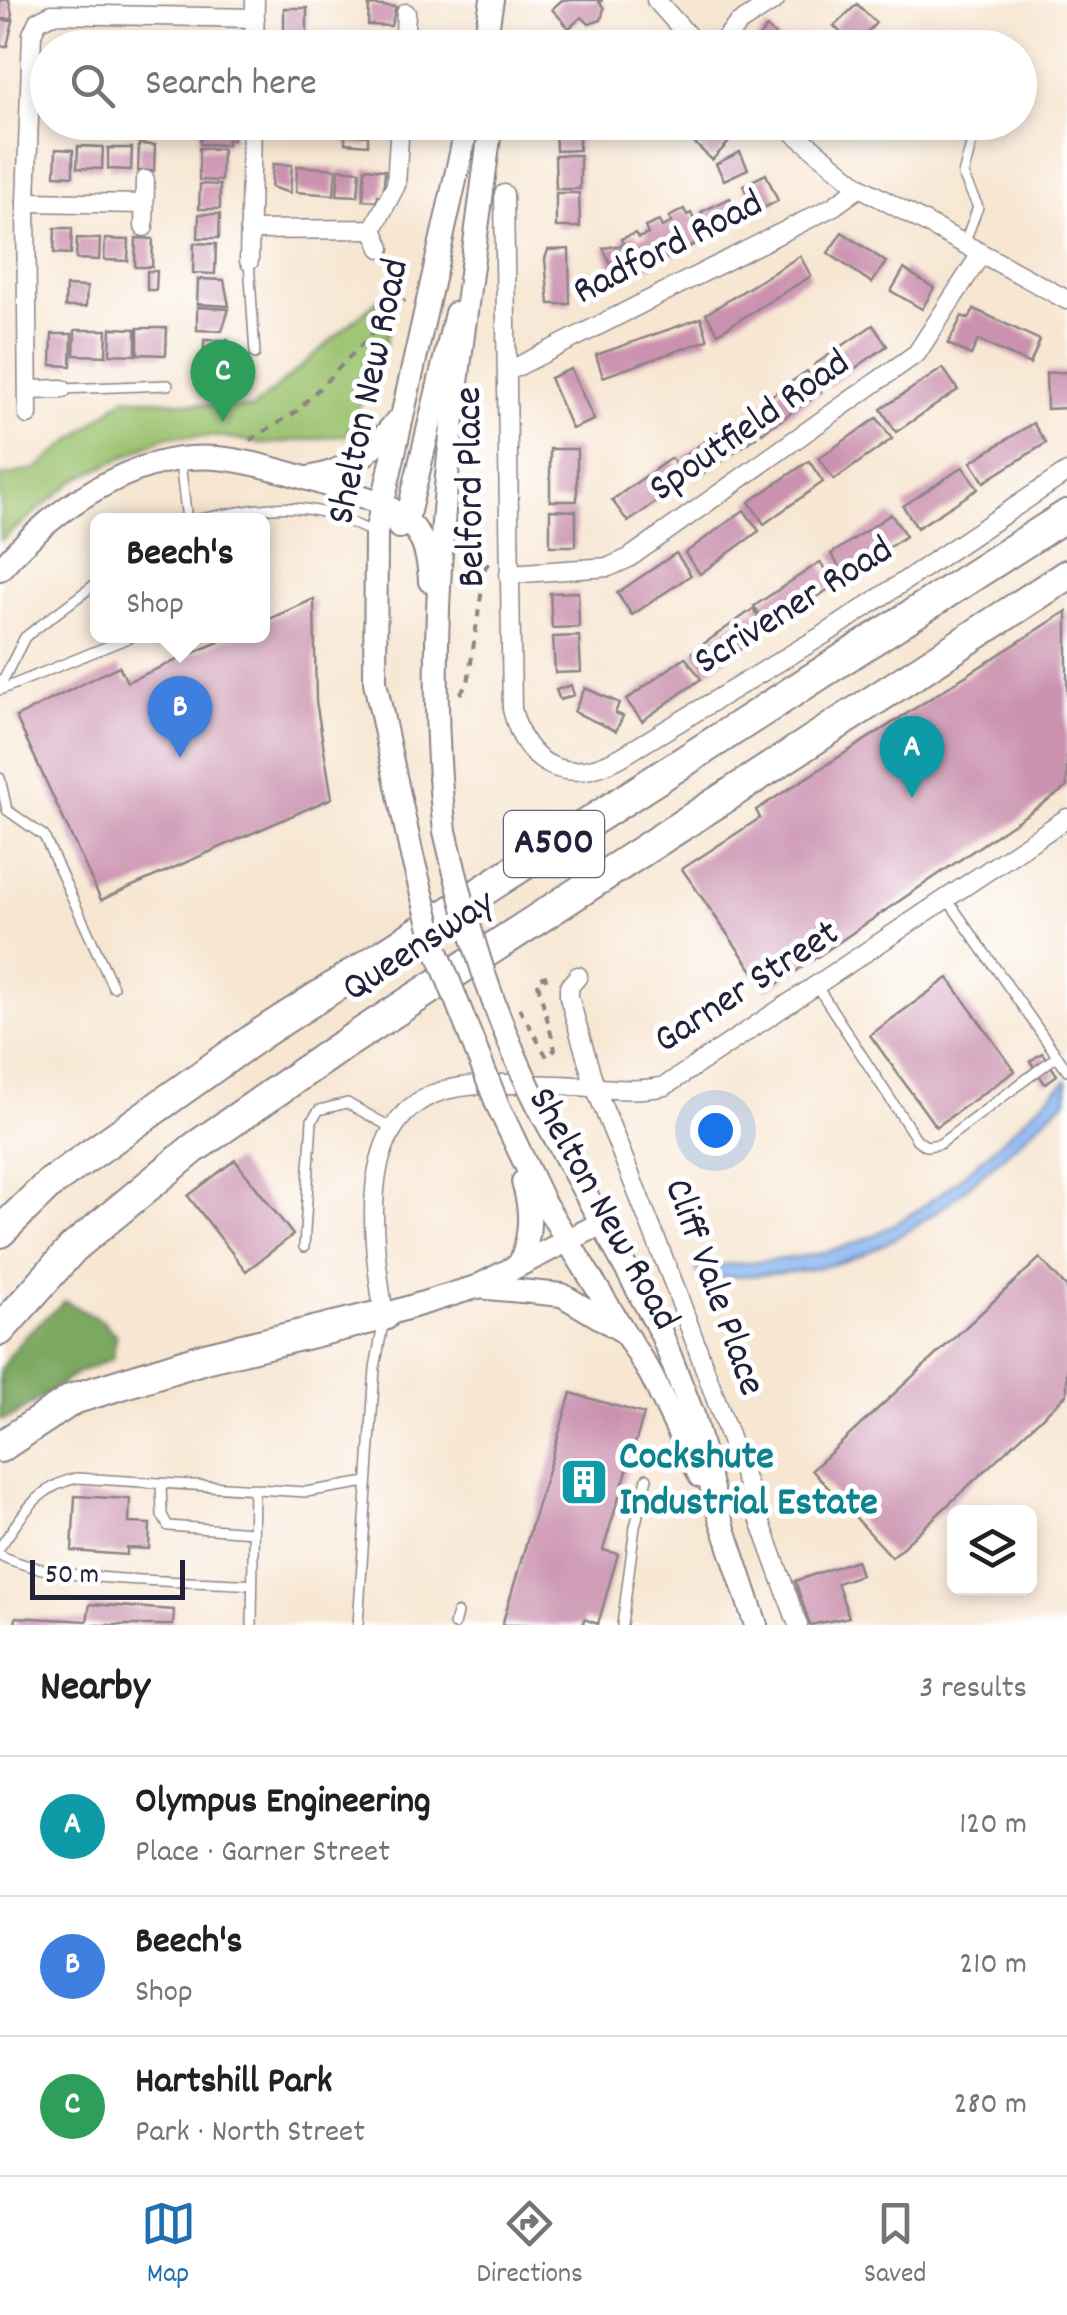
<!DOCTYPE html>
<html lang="en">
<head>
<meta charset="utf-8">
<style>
	body { margin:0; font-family:Dekko,sans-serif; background:#f6f6f6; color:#202124 }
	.controls { position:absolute; right:30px; bottom:30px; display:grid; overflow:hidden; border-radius:15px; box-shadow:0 5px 15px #0003 }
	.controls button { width:90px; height:90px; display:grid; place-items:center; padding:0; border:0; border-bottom:2px solid #e0e0e0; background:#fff; color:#202124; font:50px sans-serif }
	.scale { position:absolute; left:30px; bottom:25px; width:155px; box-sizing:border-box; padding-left:10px; border:5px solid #22223b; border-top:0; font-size:28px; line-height:35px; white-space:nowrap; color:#22223b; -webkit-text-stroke:8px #fff; paint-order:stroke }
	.you { position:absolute; left:715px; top:1130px; width:35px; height:35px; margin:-25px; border:8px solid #fff; border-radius:50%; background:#1a73e8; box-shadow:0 0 0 15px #1a73e833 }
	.badge { display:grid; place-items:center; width:65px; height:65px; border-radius:50%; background:#1f6fb2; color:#fff; font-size:32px; font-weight:700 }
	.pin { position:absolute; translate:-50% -82px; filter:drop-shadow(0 2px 5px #0008) }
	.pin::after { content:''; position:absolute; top:52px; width:35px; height:30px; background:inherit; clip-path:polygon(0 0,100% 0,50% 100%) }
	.popup { position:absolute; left:90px; top:513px; width:180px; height:130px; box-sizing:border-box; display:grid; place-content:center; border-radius:15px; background:#fff; filter:drop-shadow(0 2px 8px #0005); font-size:32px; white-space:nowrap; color:#757577 }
	.popup b { font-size:38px; color:#202124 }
	.popup::after { content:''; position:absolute; left:50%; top:100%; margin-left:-20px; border:20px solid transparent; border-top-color:#fff }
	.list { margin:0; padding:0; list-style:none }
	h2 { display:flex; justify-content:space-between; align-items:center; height:130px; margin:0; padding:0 40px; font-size:42px }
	h2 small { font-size:32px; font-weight:400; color:#757577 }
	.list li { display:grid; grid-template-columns:65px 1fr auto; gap:30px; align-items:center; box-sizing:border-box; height:140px; padding:0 40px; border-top:2px solid #e0e0e0 }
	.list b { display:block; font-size:38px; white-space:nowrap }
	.list p { margin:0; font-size:32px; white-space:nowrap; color:#757577 }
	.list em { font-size:32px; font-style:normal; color:#757577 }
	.icon { flex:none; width:55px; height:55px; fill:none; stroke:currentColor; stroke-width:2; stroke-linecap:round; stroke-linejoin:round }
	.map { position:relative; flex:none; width:1067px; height:1625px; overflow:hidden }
	.search { position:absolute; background:#fff; box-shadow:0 5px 15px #0003; left:30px; right:30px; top:30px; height:110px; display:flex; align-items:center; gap:25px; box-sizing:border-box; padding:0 35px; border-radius:55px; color:#757577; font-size:38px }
	.sheet { height:550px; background:#fff }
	nav { display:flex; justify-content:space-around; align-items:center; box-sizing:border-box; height:140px; border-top:2px solid #e0e0e0; background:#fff; font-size:28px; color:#757577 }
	nav a { display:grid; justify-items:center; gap:5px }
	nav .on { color:#1f6fb2 }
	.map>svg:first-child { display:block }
</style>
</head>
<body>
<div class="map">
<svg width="1067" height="1625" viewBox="0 0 1067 1625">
	<rect width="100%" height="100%" fill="#fff"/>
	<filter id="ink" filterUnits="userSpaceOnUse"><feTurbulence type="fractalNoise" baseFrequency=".01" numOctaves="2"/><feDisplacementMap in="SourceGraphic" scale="20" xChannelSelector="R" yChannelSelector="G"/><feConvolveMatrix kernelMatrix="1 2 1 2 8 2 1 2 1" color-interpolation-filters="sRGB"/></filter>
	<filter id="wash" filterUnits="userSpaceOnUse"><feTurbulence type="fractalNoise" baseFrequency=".0048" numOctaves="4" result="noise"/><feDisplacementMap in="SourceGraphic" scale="40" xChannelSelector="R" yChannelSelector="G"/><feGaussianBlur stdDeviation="2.25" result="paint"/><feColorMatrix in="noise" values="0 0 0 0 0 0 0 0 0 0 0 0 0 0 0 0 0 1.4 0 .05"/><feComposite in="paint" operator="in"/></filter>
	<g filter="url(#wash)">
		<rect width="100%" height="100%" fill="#f7e6d2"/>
		<!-- green -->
		<polygon fill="#9bc26e" stroke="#5e7254" stroke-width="2.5" points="397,283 384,353 346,435 267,444 224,437 168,436 75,480 0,541 0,477 36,469 126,397 252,409"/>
		<!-- forest -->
		<polygon fill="#7ca861" stroke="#4f654e" stroke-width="2.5" points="65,1301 102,1321 116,1335 113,1358 77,1373 12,1417 0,1420 0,1369 25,1335"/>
		<!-- water -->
		<path fill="#87b6f2" stroke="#546c96" stroke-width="2.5" d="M1067,1080v19c-68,58 -128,126 -214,159 -46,18 -104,16 -152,21l-5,-11c52,-7 109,-6 159,-25 85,-33 145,-104 212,-163z"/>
		<g id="blocks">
			<!-- building -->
			<g fill="#cb92af">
				<polygon points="0,0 9,0 13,19 0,19"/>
				<polygon points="562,0 603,0 599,2 604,8 601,20 589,24 582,17 569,28 552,9"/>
				<polygon points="857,4 876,23 854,46 834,26"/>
				<polygon points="369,5 396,7 391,26 368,25"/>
				<rect x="284" y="8" width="23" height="25"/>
				<polygon points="0,20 13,21 7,46 0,46"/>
				<polygon points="767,27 782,43 777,48 750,48"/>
				<rect x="57" y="40" width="20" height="8"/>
				<polygon points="578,40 578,48 554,48 553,41"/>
				<polygon points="289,122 314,122 313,133 288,131"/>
				<polygon points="555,122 579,122 579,150 556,151"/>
				<polygon points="701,122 709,122 729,142 712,160 688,137"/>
				<polygon points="200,124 233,126 233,140 227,140 227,145 200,144"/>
				<polygon points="345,134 368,136 368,145 345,143"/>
				<polygon points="139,144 155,145 154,171 138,171"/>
				<polygon points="78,146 103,147 102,169 77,168"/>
				<polygon points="108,148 132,148 131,170 108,169"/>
				<polygon points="199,148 222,149 221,181 199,180"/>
				<polygon points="56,149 73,150 73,176 55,175"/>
				<polygon points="740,152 748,169 724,180 716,164"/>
				<polygon points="555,155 580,155 580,189 556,189"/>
				<polygon points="273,164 292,165 290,193 271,187"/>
				<polygon points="297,166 336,169 334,195 296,192"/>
				<polygon points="365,168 385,170 383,196 378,195 377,201 363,200"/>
				<polygon points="339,169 360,171 358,196 337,195"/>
				<polygon points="766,174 778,201 755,212 743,185"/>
				<polygon points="200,184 220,185 220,209 199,209"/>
				<polygon points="556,193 579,193 580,227 556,227"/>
				<polygon points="730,198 741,221 712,235 701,212"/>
				<polygon points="684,209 687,215 691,213 704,240 618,281 603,248 624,245 621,239 635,233 638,238 648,234 645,227 659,221 662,227 672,222 669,217"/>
				<polygon points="199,214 220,214 219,238 198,238"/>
				<polygon points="55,228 72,228 71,254 54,253"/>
				<polygon points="842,232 886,262 872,283 828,253"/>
				<polygon points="77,238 100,239 99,260 76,259"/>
				<polygon points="136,238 153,239 152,267 135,267"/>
				<polygon points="105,239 129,240 128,261 104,260"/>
				<polygon points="194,243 216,244 215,274 193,273"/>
				<polygon points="569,249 570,304 549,304 545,259 548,250"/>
				<polygon points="800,256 811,276 718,333 706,314"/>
				<polygon points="904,269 934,288 922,309 891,291"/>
				<polygon points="147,271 157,271 156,290 147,290"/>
				<polygon points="198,279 224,280 229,306 197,304"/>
				<polygon points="66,286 87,287 86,307 65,307"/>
				<polygon points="197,307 229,309 222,331 197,330"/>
				<polygon points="974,309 1040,340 1030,364 978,340 971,355 948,344 962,316 969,319"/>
				<polygon points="701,318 708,340 603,377 596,355"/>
				<polygon points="873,325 887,346 828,387 814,365"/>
				<polygon points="111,328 136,329 136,355 110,354"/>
				<polygon points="138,328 167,328 166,355 138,354"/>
				<polygon points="75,330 107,330 106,356 74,355"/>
				<polygon points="52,334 72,334 71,366 51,365"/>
				<rect x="204" y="340" width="24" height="23"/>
				<polygon points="943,368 958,390 896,432 881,409"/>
				<polygon points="571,369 594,420 572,429 550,378"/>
				<polygon points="807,371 821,392 762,433 748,412"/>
				<polygon points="1067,372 1067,408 1047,409 1046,373"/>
				<polygon points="741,416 756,437 696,479 681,458"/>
				<polygon points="877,418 892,439 834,480 819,458"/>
				<polygon points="1033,423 1046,443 984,482 971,462"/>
				<rect x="550" y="449" width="27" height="52"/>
				<polygon points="671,458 687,480 628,522 612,500"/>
				<polygon points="809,461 823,482 764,524 749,502"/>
				<polygon points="963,467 978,489 917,528 903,506"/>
				<polygon points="550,510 576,511 576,546 550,546"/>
				<polygon points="744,510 759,531 700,574 685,553"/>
				<polygon points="891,514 906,536 845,576 831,554"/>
				<polygon points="676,553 691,575 632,615 617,593"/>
				<polygon points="820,562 835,585 769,629 754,606"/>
				<polygon points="578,592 579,627 552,628 550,593"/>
				<polygon points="314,599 316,701 332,798 101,900 16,717 119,666 127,682 232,636 262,636 262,622"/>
				<polygon points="753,609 767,630 706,673 692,652"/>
				<polygon points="1067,611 1067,787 767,991 682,869 760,818 756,810"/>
				<polygon points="579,636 581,672 555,673 553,637"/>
				<polygon points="685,657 701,679 642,721 626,700"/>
				<polygon points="571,685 574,695 560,700 556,690"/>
				<polygon points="585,688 619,703 615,713 623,716 616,731 574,712"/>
				<polygon points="948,978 1015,1071 936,1127 870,1035"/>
				<polygon points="1042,1053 1057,1075 1045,1084 1030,1061"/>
				<polygon points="235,1160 293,1235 246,1271 188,1196"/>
				<polygon points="1040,1258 1067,1288 1067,1394 892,1557 812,1470"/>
				<polygon points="571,1393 644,1414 603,1550 618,1554 598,1624 584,1619 583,1625 502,1625"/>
				<polygon points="75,1496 130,1499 129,1523 150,1524 149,1549 127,1548 127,1555 72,1551"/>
				<polygon points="856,1560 861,1575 837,1583 849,1617 810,1625 795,1581"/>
				<polygon points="90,1604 174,1610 173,1625 15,1625 16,1617 87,1621"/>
			</g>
		</g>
	</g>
	<g filter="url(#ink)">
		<use href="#blocks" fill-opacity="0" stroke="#8c8486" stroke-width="2.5"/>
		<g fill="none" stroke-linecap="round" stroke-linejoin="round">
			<!-- lane casing -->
			<g stroke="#8c8486" stroke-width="12">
				<g id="lane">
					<polyline points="964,244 978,207 963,175 977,122"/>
					<polyline points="249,261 255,354"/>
					<polyline points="62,389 168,385"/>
					<polyline points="180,463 187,520"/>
					<path d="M194,520c47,-8 87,-20 135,-6 15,4 29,13 45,18"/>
					<polyline points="0,686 25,637 98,582"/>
					<polyline points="0,690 133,636"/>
					<polyline points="0,778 7,810 44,836 113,987"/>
					<polyline points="947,899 1067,1070"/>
					<polyline points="818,988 917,1140 926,1146 940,1144 1057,1056"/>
					<polyline points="304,1247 312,1120 319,1110 347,1103 392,1128"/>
					<polyline points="161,1483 162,1515 168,1526 253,1532"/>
					<path d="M0,1547c22,-31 37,-61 77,-69l229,14 61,-10"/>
					<path d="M0,1555c54,29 188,25 252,30"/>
					<polyline points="252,1625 254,1488"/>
					<polyline points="358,1625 375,1368 384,1319"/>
					<polyline points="454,1625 457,1613"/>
					<polyline points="622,1625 635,1527 647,1478"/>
				</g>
			</g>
			<!-- street casing -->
			<g stroke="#8c8486" stroke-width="21">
				<g id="street">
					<polyline points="656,0 699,48"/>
					<polyline points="254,48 255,0"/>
					<polyline points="404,48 406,13"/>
					<polyline points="717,48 738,24 775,0"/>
					<polyline points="781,122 860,187 1067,300"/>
					<path d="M504,194l8,515c14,59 56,77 109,48l209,-126 237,-159"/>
					<polyline points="26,202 144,204"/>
					<polyline points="144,227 145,180"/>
					<polyline points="373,229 381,248"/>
					<polyline points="249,230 373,229 396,185 400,122"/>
					<polyline points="249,261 252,122"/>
					<polyline points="507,372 834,206 860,187"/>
					<polyline points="30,390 62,389"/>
					<polyline points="28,415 26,202 32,34 38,21 52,14 255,18"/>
					<polyline points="509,574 609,567 629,558 917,353 981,254"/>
					<polyline points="578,976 569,987 569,997 595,1087 675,1287 798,1625"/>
					<path d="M384,1315c-11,-73 -33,-204 66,-226 33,-7 74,-5 108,-4 37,1 71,9 107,1l402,-268"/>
				</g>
			</g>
			<!-- secondary casing -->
			<g stroke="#8c8486" stroke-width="26">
				<g id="secondary">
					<polyline points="484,48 492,0"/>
					<path d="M308,478c41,-7 62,-24 88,-56"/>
					<polyline points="399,527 407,519 456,313"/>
					<path d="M0,569c52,-59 133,-118 217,-111 54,5 111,29 163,44 36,20 48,38 50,79"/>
					<path d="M445,831c-27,-230 17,-479 46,-709"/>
					<polyline points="412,856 375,682 376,533 468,122"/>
					<polyline points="498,1106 543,1201 651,1375 700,1476"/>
					<polyline points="543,1115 661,1333 693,1415 716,1505 756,1625"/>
					<path d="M521,1261c10,-28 11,-50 2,-79"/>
					<polyline points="478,1287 562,1295 621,1330"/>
					<polyline points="384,1315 476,1287 600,1224"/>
				</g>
			</g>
			<!-- highway casing -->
			<g stroke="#8c8486" stroke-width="34">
				<g id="highway">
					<polyline points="0,1232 49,1184 262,1033 1067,515"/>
					<polyline points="0,1330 73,1248 194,1148 334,1051 1067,575"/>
					<polyline points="0,1447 73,1399 205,1358 384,1315"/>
				</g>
			</g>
			<!-- path -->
			<g stroke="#8c8486" stroke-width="4" stroke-dasharray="8 8" stroke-linecap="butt">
				<polyline points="250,440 296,412 405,300"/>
				<polyline points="460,694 468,683 485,568 491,559"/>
				<polyline points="519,1008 547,1057 555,1049 537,980 545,976 549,986"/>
			</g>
			<!-- lane -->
			<use href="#lane" stroke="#fff" stroke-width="9"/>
			<!-- street -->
			<use href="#street" stroke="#fff" stroke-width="18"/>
			<!-- secondary -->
			<use href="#secondary" stroke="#fff" stroke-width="22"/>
			<!-- highway -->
			<use href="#highway" stroke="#fff" stroke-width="30"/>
			<!-- secondary-bridge casing -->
			<g stroke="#8c8486" stroke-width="26" stroke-linecap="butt">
				<g id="secondary-bridge">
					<path d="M445,831c23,100 50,192 98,284"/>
					<polyline points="412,856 437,951 498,1106"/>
				</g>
			</g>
			<!-- secondary-bridge -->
			<use href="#secondary-bridge" stroke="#fff" stroke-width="22"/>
		</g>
	</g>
	<!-- icons -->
	<defs>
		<g id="building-square" transform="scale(2.5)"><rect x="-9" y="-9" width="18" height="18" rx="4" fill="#0f9aa8" stroke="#fff"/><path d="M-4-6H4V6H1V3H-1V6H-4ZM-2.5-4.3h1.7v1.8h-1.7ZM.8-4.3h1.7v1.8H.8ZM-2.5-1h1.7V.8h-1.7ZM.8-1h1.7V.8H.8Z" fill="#fff"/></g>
	</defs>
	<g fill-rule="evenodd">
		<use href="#building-square" x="584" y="1482"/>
	</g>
	<g text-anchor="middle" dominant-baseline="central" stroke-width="10" stroke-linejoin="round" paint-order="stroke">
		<!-- shield labels -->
		<rect fill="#fff" stroke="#646476" stroke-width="2.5" x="504" y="811" width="100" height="66" rx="8"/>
		<g font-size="38" font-weight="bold" fill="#22223b">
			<text x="554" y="844">A500</text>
		</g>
		<!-- street labels -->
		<g font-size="40" fill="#22223b" stroke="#fff">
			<text transform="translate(669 250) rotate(-27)">Radford Road</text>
			<text transform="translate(371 392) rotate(-78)">Shelton New Road</text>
			<text transform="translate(751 428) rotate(-35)">Spoutfield Road</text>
			<text transform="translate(473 487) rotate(-91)">Belford Place</text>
			<text transform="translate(795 608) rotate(-32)">Scrivener Road</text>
			<text transform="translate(420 948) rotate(-33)">Queensway</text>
			<text transform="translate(748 989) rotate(-33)">Garner Street</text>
			<text transform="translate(601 1210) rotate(61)">Shelton New Road</text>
			<text transform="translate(712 1288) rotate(70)">Cliff Vale Place</text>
		</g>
		<!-- culture labels -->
		<g font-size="40" font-weight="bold" fill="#0d838f" stroke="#fff" text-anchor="start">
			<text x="619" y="1459">Cockshute<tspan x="619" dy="46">Industrial Estate</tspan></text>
		</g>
	</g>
</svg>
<div class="controls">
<button><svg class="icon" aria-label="layers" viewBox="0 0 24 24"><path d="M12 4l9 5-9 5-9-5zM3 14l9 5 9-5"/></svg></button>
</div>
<div class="scale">50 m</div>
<div class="you"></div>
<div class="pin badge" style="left:912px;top:798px;background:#0f9aa8">A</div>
<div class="pin badge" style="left:180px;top:758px;background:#3f7fe0">B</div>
<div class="popup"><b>Beech's</b>Shop</div>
<div class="pin badge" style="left:223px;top:422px;background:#2e9e5b">C</div>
<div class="search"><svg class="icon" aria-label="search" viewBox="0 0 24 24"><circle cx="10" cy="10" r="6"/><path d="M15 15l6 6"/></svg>Search here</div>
</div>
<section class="sheet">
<h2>Nearby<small>3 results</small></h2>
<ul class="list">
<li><span class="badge" style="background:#0f9aa8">A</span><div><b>Olympus Engineering</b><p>Place · Garner Street</p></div><em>120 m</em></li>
<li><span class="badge" style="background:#3f7fe0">B</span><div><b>Beech's</b><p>Shop</p></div><em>210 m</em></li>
<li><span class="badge" style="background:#2e9e5b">C</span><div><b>Hartshill Park</b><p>Park · North Street</p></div><em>280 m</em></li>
</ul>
</section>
<nav>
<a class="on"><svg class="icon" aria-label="map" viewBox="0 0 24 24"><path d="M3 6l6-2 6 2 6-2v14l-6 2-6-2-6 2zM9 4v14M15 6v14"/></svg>Map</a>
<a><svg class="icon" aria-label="directions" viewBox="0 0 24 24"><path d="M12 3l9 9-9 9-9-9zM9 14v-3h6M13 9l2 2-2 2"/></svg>Directions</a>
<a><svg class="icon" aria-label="saved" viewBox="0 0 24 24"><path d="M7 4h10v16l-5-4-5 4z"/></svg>Saved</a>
</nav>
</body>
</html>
